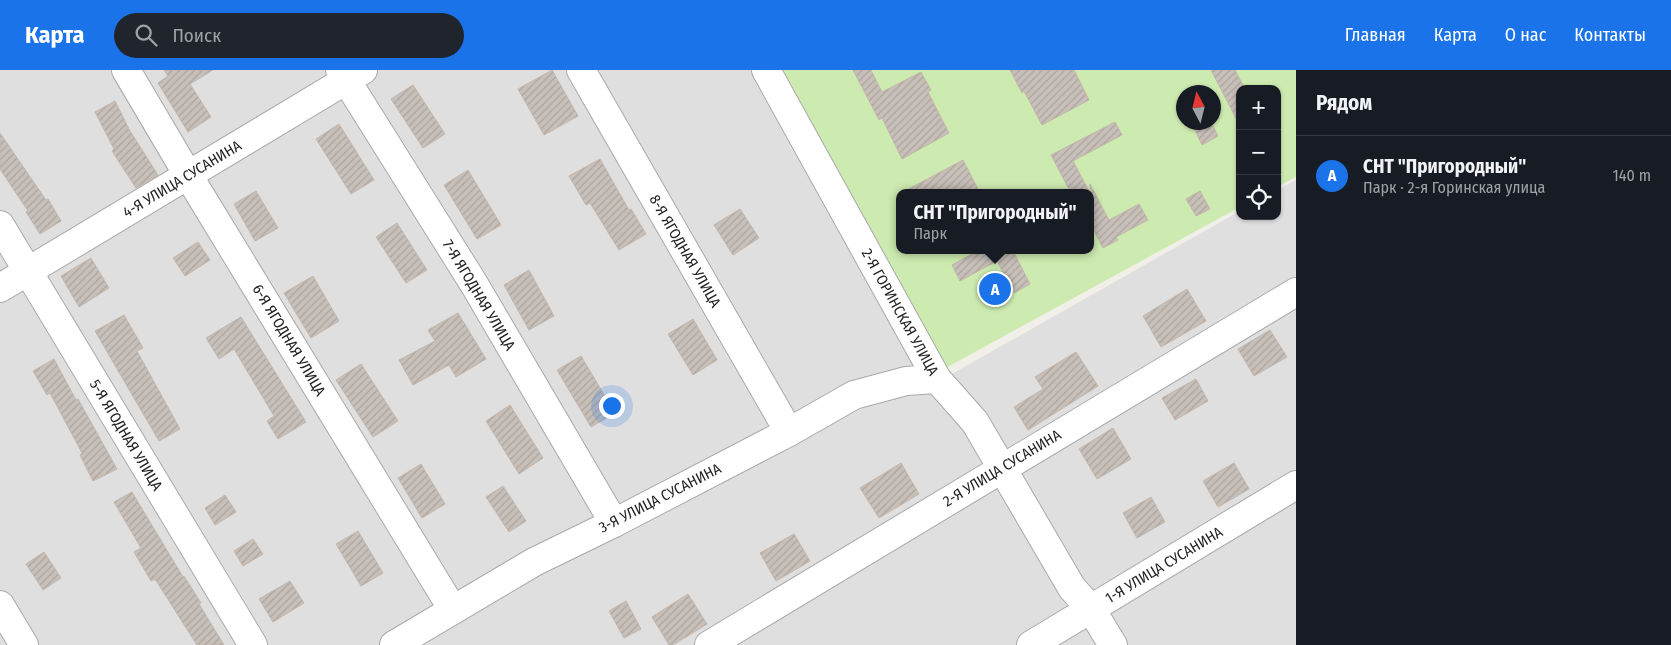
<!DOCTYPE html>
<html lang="ru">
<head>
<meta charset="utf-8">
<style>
	body { margin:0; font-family:"Fira Sans Condensed",sans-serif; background:#20242c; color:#f1f3f6 }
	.controls { position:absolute; right:15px; top:15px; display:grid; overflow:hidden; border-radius:10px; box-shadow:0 1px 4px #0004 }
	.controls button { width:45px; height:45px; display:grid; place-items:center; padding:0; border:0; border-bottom:1px solid #363941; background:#171b24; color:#f1f3f6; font:25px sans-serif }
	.compass { position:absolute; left:1176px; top:15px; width:45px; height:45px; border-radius:50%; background:#171b24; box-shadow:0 1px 4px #0004; rotate:353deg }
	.you { position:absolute; left:611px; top:335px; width:18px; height:18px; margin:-12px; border:4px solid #fff; border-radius:50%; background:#1a73e8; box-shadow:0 0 0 8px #1a73e833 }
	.badge { display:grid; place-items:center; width:32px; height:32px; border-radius:50%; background:#1a73e8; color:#fff; font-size:16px; font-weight:700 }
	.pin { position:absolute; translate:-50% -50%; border:2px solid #fff; box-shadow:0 1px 5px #0006 }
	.popup { position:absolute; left:896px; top:119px; width:198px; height:65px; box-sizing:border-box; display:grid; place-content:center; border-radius:10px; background:#171b24; filter:drop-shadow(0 1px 4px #0005); font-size:16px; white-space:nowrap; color:#9ea1a6 }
	.popup b { font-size:19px; color:#f1f3f6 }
	.popup::after { content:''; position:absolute; left:50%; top:100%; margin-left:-10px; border:10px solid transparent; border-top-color:#171b24 }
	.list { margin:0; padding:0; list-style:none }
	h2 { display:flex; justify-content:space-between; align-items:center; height:65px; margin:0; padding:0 20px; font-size:21px }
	h2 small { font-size:16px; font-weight:400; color:#9ea1a6 }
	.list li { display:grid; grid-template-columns:32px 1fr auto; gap:15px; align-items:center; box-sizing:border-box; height:80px; padding:0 20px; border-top:1px solid #363941 }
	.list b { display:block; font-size:19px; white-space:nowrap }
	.list p { margin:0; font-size:16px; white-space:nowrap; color:#9ea1a6 }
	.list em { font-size:16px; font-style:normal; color:#9ea1a6 }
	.icon { flex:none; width:28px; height:28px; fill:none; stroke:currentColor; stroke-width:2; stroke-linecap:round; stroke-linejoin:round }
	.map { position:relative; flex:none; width:1296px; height:575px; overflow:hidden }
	header { display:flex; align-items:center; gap:30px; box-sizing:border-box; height:70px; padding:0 25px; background:#1a73e8; color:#fff }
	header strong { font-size:24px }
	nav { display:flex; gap:28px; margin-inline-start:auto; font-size:18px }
	.search { width:350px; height:45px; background:#20242c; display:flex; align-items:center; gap:12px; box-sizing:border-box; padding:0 18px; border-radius:28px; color:#9ea1a6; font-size:19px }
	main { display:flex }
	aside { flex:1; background:#171b24 }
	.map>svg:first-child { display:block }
</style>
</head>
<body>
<header>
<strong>Карта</strong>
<div class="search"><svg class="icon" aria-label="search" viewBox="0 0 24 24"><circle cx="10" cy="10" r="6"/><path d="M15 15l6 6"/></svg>Поиск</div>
<nav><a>Главная</a><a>Карта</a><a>О нас</a><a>Контакты</a></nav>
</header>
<main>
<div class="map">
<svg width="1296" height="575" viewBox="0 0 1296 575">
	<defs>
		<pattern id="building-hatch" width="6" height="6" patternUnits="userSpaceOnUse" patternTransform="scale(1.25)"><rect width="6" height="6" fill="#c7bfb8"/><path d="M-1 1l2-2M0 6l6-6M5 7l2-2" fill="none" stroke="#aba49e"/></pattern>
	</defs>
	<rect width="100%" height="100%" fill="#f2efe9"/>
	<!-- residential -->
	<polygon fill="#e0dfdf" points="0,0 765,0 950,305 1240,141 1240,146 1277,146 1277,120 1296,110 1296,575 0,575"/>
	<!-- garden -->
	<path fill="#cdebb0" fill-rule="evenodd" d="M781,0h515v107l-19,10v-98h-37v118l-298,163zM1184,22h30v30h-30zM900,123h190v57h-190z"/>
	<!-- building -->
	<g fill="url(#building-hatch)" stroke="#c4b6ab">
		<polygon points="164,0 213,0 190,14 211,47 188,62 158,13 168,6"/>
		<polygon points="552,0 578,46 544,65 518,19"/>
		<polygon points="853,0 871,0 882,22 921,2 931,20 928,22 949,63 902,89 882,48 879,50"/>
		<polygon points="1010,0 1074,0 1089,30 1042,55 1024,21 1022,23"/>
		<polygon points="1211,0 1235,0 1245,19 1240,19 1240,56"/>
		<polygon points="413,15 445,64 423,78 391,29"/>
		<polygon points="115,31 130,61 158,105 136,118 112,81 114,79 95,42"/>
		<polygon points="1115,52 1122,65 1073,91 1090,123 1071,123 1051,85"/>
		<polygon points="1191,52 1211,52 1218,66 1202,75"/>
		<polygon points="339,54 374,110 351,124 316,69"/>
		<polygon points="0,63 46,130 48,129 61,151 40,164 26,142 28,141 0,99"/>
		<polygon points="600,89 629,140 631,139 646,164 619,180 590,133 586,135 569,106"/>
		<polygon points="963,90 980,123 901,123"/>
		<polygon points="468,100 501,155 477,169 444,115"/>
		<polygon points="1090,114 1109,150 1139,134 1148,150 1116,167 1118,170 1103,178 1090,153"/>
		<polygon points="256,121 278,158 255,171 234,134"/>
		<polygon points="1200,121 1210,139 1196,146 1186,129"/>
		<polygon points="740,139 759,168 733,185 714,155"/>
		<polygon points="397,153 427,200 406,213 376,167"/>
		<polygon points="198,172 210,190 185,206 173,188"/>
		<polygon points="979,180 1018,180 1014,183 1030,214 1014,223 997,191 960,211 952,195"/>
		<polygon points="91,188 109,218 79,237 61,206"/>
		<polygon points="529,200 554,246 529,260 504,215"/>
		<polygon points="313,206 339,251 311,268 284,223"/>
		<polygon points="1187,219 1206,251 1161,277 1143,246"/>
		<polygon points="458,243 486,289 456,307 449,295 413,315 399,290 435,271 428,260"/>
		<polygon points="124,245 143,278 137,281 180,359 159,371 95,261"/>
		<polygon points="241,247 306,352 278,369 267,351 274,346 234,279 219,289 206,268"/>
		<polygon points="693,249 717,290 693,305 668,264"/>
		<polygon points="1270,260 1287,287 1254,306 1238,279"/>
		<polygon points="1076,282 1098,316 1028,360 1014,337 1043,319 1035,307"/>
		<polygon points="581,286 615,343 591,357 557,300"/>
		<polygon points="54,289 76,330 78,329 117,399 93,411 80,385 82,383 50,323 47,325 33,301"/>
		<polygon points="361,294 398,351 373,367 336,310"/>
		<polygon points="1196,309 1208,331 1175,350 1162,328"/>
		<polygon points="510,335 543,388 519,404 486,351"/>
		<polygon points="1113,358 1131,389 1097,409 1079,379"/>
		<polygon points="901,393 919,424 879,448 860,418"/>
		<polygon points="1234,393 1249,419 1218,437 1203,411"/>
		<polygon points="421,394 445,434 422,448 398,408"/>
		<polygon points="503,416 526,451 509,462 486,427"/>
		<polygon points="132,422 183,507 184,506 201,533 199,534 224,575 197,575 155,509 151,511 134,482 141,478 114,432"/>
		<polygon points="225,425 236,442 215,455 205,438"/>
		<polygon points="1151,427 1165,452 1137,468 1123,443"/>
		<polygon points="358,461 383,503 361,516 336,474"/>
		<polygon points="794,464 810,491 776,511 760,483"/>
		<polygon points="253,469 263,484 243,496 234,481"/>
		<polygon points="44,482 61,508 43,520 26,494"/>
		<polygon points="290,511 304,533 273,552 259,529"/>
		<polygon points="688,524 707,554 673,575 669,575 652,547"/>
		<polygon points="626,531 641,559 624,568 609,541"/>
	</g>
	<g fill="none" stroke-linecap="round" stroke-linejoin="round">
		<!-- minor casing -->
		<g stroke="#a9a9a9" stroke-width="30">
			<g id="minor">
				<polyline points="126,0 188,105 453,540"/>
				<polyline points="340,0 474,214 614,453"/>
				<polyline points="581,0 789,362"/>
				<polyline points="766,0 937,309 975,352 1072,518 1091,539 1113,575"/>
				<polyline points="0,155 253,575"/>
				<polyline points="0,218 363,0"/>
				<polyline points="0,535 24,575"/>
				<polyline points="394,575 534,492 614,453 789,362 854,325 906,311 937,309"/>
				<polyline points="709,575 1296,222"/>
				<polyline points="1031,575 1296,415"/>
			</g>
		</g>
		<!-- minor -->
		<use href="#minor" stroke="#fff" stroke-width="28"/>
	</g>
	<g text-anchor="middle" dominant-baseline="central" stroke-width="4.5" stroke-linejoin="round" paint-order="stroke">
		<!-- street labels -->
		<g font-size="15" fill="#222" stroke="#fff">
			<text transform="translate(182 109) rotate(-31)">4-Я УЛИЦА СУСАНИНА</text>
			<text transform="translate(685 181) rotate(60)">8-Я ЯГОДНАЯ УЛИЦА</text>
			<text transform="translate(479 225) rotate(59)">7-Я ЯГОДНАЯ УЛИЦА</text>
			<text transform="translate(900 242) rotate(61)">2-Я ГОРИНСКАЯ УЛИЦА</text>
			<text transform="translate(289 270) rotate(59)">6-Я ЯГОДНАЯ УЛИЦА</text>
			<text transform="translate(126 365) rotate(59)">5-Я ЯГОДНАЯ УЛИЦА</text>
			<text transform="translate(1002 398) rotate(-31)">2-Я УЛИЦА СУСАНИНА</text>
			<text transform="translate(660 428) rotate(-27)">3-Я УЛИЦА СУСАНИНА</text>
			<text transform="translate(1164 495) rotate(-31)">1-Я УЛИЦА СУСАНИНА</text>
		</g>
	</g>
</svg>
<div class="controls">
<button>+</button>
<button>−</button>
<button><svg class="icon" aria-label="locate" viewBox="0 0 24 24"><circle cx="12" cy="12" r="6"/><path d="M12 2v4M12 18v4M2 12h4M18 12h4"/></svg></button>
</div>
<svg class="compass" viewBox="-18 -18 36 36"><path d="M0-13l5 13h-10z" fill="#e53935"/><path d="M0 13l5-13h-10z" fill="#9ea1a6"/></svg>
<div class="you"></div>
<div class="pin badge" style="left:995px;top:219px">A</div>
<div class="popup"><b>СНТ &quot;Пригородный&quot;</b>Парк</div>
</div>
<aside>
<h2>Рядом<small></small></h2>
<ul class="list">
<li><span class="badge">A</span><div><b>СНТ &quot;Пригородный&quot;</b><p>Парк · 2-я Горинская улица</p></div><em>140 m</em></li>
</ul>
</aside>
</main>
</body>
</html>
